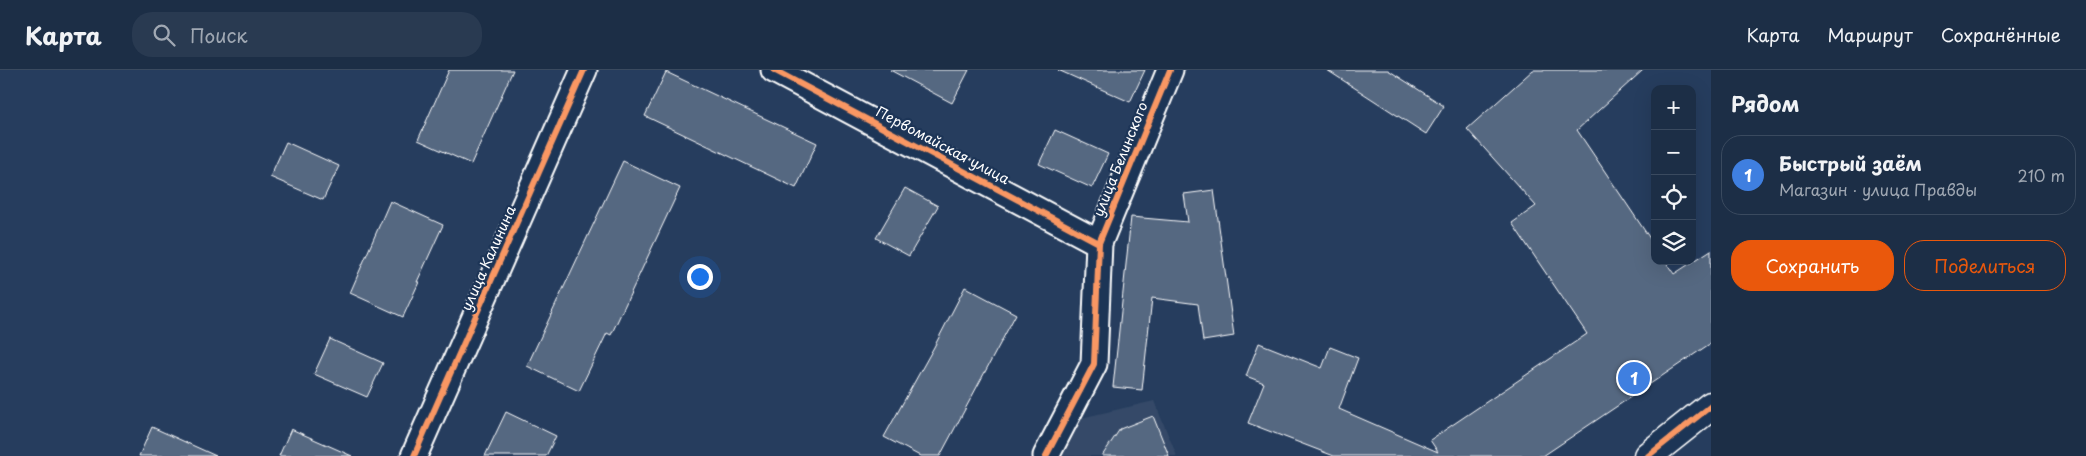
<!DOCTYPE html>
<html lang="ru">
<head>
<meta charset="utf-8">
<style>
	body { margin:0; font-family:"Playpen Sans",sans-serif; background:#293a51; color:#f1f3f6 }
	.controls { position:absolute; right:15px; top:15px; display:grid; overflow:hidden; border-radius:10px; box-shadow:0 5px 20px #0002 }
	.controls button { width:45px; height:45px; display:grid; place-items:center; padding:0; border:0; border-bottom:1px solid #3a4a5f; background:#1c2e46; color:#f1f3f6; font:25px sans-serif }
	.you { position:absolute; left:699px; top:206px; width:18px; height:18px; margin:-12px; border:4px solid #fff; border-radius:50%; background:#1a73e8; box-shadow:0 0 0 8px #1a73e833 }
	.badge { display:grid; place-items:center; width:32px; height:32px; border-radius:50%; background:#ea580c; color:#fff; font-size:16px; font-weight:700 }
	.pin { position:absolute; translate:-50% -50%; border:2px solid #fff; box-shadow:0 1px 5px #0006 }
	.list { margin:0; padding:0; list-style:none }
	h2 { display:flex; justify-content:space-between; align-items:center; height:65px; margin:0; padding:0 20px; font-size:21px }
	h2 small { font-size:16px; font-weight:400; color:#a0a8b3 }
	.list li { display:grid; grid-template-columns:32px 1fr auto; gap:15px; align-items:center; box-sizing:border-box; height:80px; margin:0 10px 10px; padding:0 10px; border:1px solid #3a4a5f; border-radius:20px }
	.list b { display:block; font-size:19px; white-space:nowrap }
	.list p { margin:0; font-size:16px; white-space:nowrap; color:#a0a8b3 }
	.list em { font-size:16px; font-style:normal; color:#a0a8b3 }
	.actions { display:flex; gap:10px; padding:15px 20px }
	.actions a { flex:1; padding:11px 0; border:1px solid #ea580c; border-radius:20px; text-align:center; font-size:18px; color:#ea580c }
	.actions .main { background:#ea580c; color:#fff }
	.icon { flex:none; width:28px; height:28px; fill:none; stroke:currentColor; stroke-width:2; stroke-linecap:round; stroke-linejoin:round }
	.map { position:relative; flex:none; width:1711px; height:386px; overflow:hidden }
	header { display:flex; align-items:center; gap:30px; box-sizing:border-box; height:70px; padding:0 25px; background:#1c2e46; border-bottom:1px solid #3a4a5f }
	header strong { font-size:24px }
	nav { display:flex; gap:28px; margin-inline-start:auto; font-size:18px }
	.search { width:350px; height:45px; background:#293a51; display:flex; align-items:center; gap:12px; box-sizing:border-box; padding:0 18px; border-radius:20px; color:#a0a8b3; font-size:19px }
	main { display:flex }
	aside { flex:1; background:#1c2e46 }
	.map>svg:first-child { display:block }
</style>
</head>
<body>
<header>
<strong>Карта</strong>
<div class="search"><svg class="icon" aria-label="search" viewBox="0 0 24 24"><circle cx="10" cy="10" r="6"/><path d="M15 15l6 6"/></svg>Поиск</div>
<nav><a>Карта</a><a>Маршрут</a><a>Сохранённые</a></nav>
</header>
<main>
<div class="map">
<svg width="1711" height="386" viewBox="0 0 1711 386">
	<rect width="100%" height="100%" fill="#263d5e"/>
	<filter id="ink" filterUnits="userSpaceOnUse"><feTurbulence type="fractalNoise" baseFrequency=".02" numOctaves="2"/><feDisplacementMap in="SourceGraphic" scale="10" xChannelSelector="R" yChannelSelector="G"/><feConvolveMatrix kernelMatrix="1 2 1 2 8 2 1 2 1" color-interpolation-filters="sRGB"/></filter>
	<g filter="url(#ink)">
		<!-- built -->
		<polygon fill="#344a68" points="1154,331 1177,386 1049,386 1068,351"/>
		<!-- building -->
		<g fill="#556781" stroke="#fff">
			<polygon points="449,0 513,0 471,94 418,70"/>
			<polygon points="890,0 969,0 952,33"/>
			<polygon points="1058,0 1145,0 1130,32"/>
			<polygon points="1327,0 1388,0 1444,36 1426,64"/>
			<polygon points="1533,0 1643,0 1577,60 1655,176 1655,191 1665,191 1674,204 1711,180 1711,273 1543,386 1334,386 1248,353 1264,313 1246,306 1259,273 1322,298 1330,277 1358,288 1339,339 1438,382 1430,370 1587,264 1512,153 1536,136 1467,59"/>
			<polygon points="666,2 817,73 796,118 645,46"/>
			<polygon points="1055,60 1108,84 1092,118 1039,94"/>
			<polygon points="286,72 339,96 323,130 270,107"/>
			<polygon points="623,91 680,118 611,265 607,263 579,321 527,296"/>
			<polygon points="905,118 938,136 909,186 876,168"/>
			<polygon points="1214,120 1234,266 1203,271 1198,234 1152,228 1142,320 1113,317 1131,147 1188,152 1184,124"/>
			<polygon points="390,131 443,155 417,212 419,212 403,247 350,223"/>
			<polygon points="965,217 1016,244 940,386 920,386 884,367 934,277"/>
			<polygon points="330,269 383,293 367,327 314,304"/>
			<polygon points="506,342 556,366 546,386 485,386"/>
			<polygon points="1153,346 1169,386 1102,386 1120,359"/>
			<polygon points="152,357 216,386 139,386"/>
			<polygon points="291,359 352,386 279,386"/>
		</g>
		<g fill="none" stroke-linecap="round" stroke-linejoin="round">
			<!-- minor casing -->
			<g stroke="#fff" stroke-width="29">
				<g id="minor">
					<polyline points="774,0 1099,173"/>
					<polyline points="414,386 584,0"/>
					<polyline points="1046,386 1094,294 1099,173 1170,0"/>
				</g>
			</g>
			<!-- tertiary casing -->
			<g stroke="#fff" stroke-width="31">
				<polyline id="tertiary" points="1648,386 1711,336"/>
			</g>
			<!-- minor -->
			<use href="#minor" stroke="#1d3557" stroke-width="25"/>
			<!-- tertiary -->
			<use href="#tertiary" stroke="#1d3557" stroke-width="28"/>
			<!-- cycleway casing -->
			<g stroke="#1d3557" stroke-width="9">
				<g id="cycleway">
					<polyline points="774,0 1099,173"/>
					<polyline points="414,386 584,0"/>
					<polyline points="1046,386 1094,294 1099,173 1170,0"/>
					<polyline points="1648,386 1711,336"/>
				</g>
			</g>
			<!-- cycleway -->
			<use href="#cycleway" stroke="#f99763" stroke-width="6"/>
		</g>
	</g>
	<g text-anchor="middle" dominant-baseline="central" stroke-width="4.5" stroke-linejoin="round" paint-order="stroke">
		<!-- street labels -->
		<g font-size="14" fill="#fff" stroke="#1d3557">
			<text transform="translate(943 75) rotate(28)">Первомайская улица</text>
			<text transform="translate(1120 89) rotate(-68)">улица Белинского</text>
			<text transform="translate(488 188) rotate(-66)">улица Калинина</text>
		</g>
	</g>
</svg>
<div class="controls">
<button>+</button>
<button>−</button>
<button><svg class="icon" aria-label="locate" viewBox="0 0 24 24"><circle cx="12" cy="12" r="6"/><path d="M12 2v4M12 18v4M2 12h4M18 12h4"/></svg></button>
<button><svg class="icon" aria-label="layers" viewBox="0 0 24 24"><path d="M12 4l9 5-9 5-9-5zM3 14l9 5 9-5"/></svg></button>
</div>
<div class="you"></div>
<div class="pin badge" style="left:1634px;top:308px;background:#3f7fe0">1</div>
</div>
<aside>
<h2>Рядом<small></small></h2>
<ul class="list">
<li><span class="badge" style="background:#3f7fe0">1</span><div><b>Быстрый заём</b><p>Магазин · улица Правды</p></div><em>210 m</em></li>
</ul>
<div class="actions"><a class="main">Сохранить</a><a>Поделиться</a></div>
</aside>
</main>
</body>
</html>
